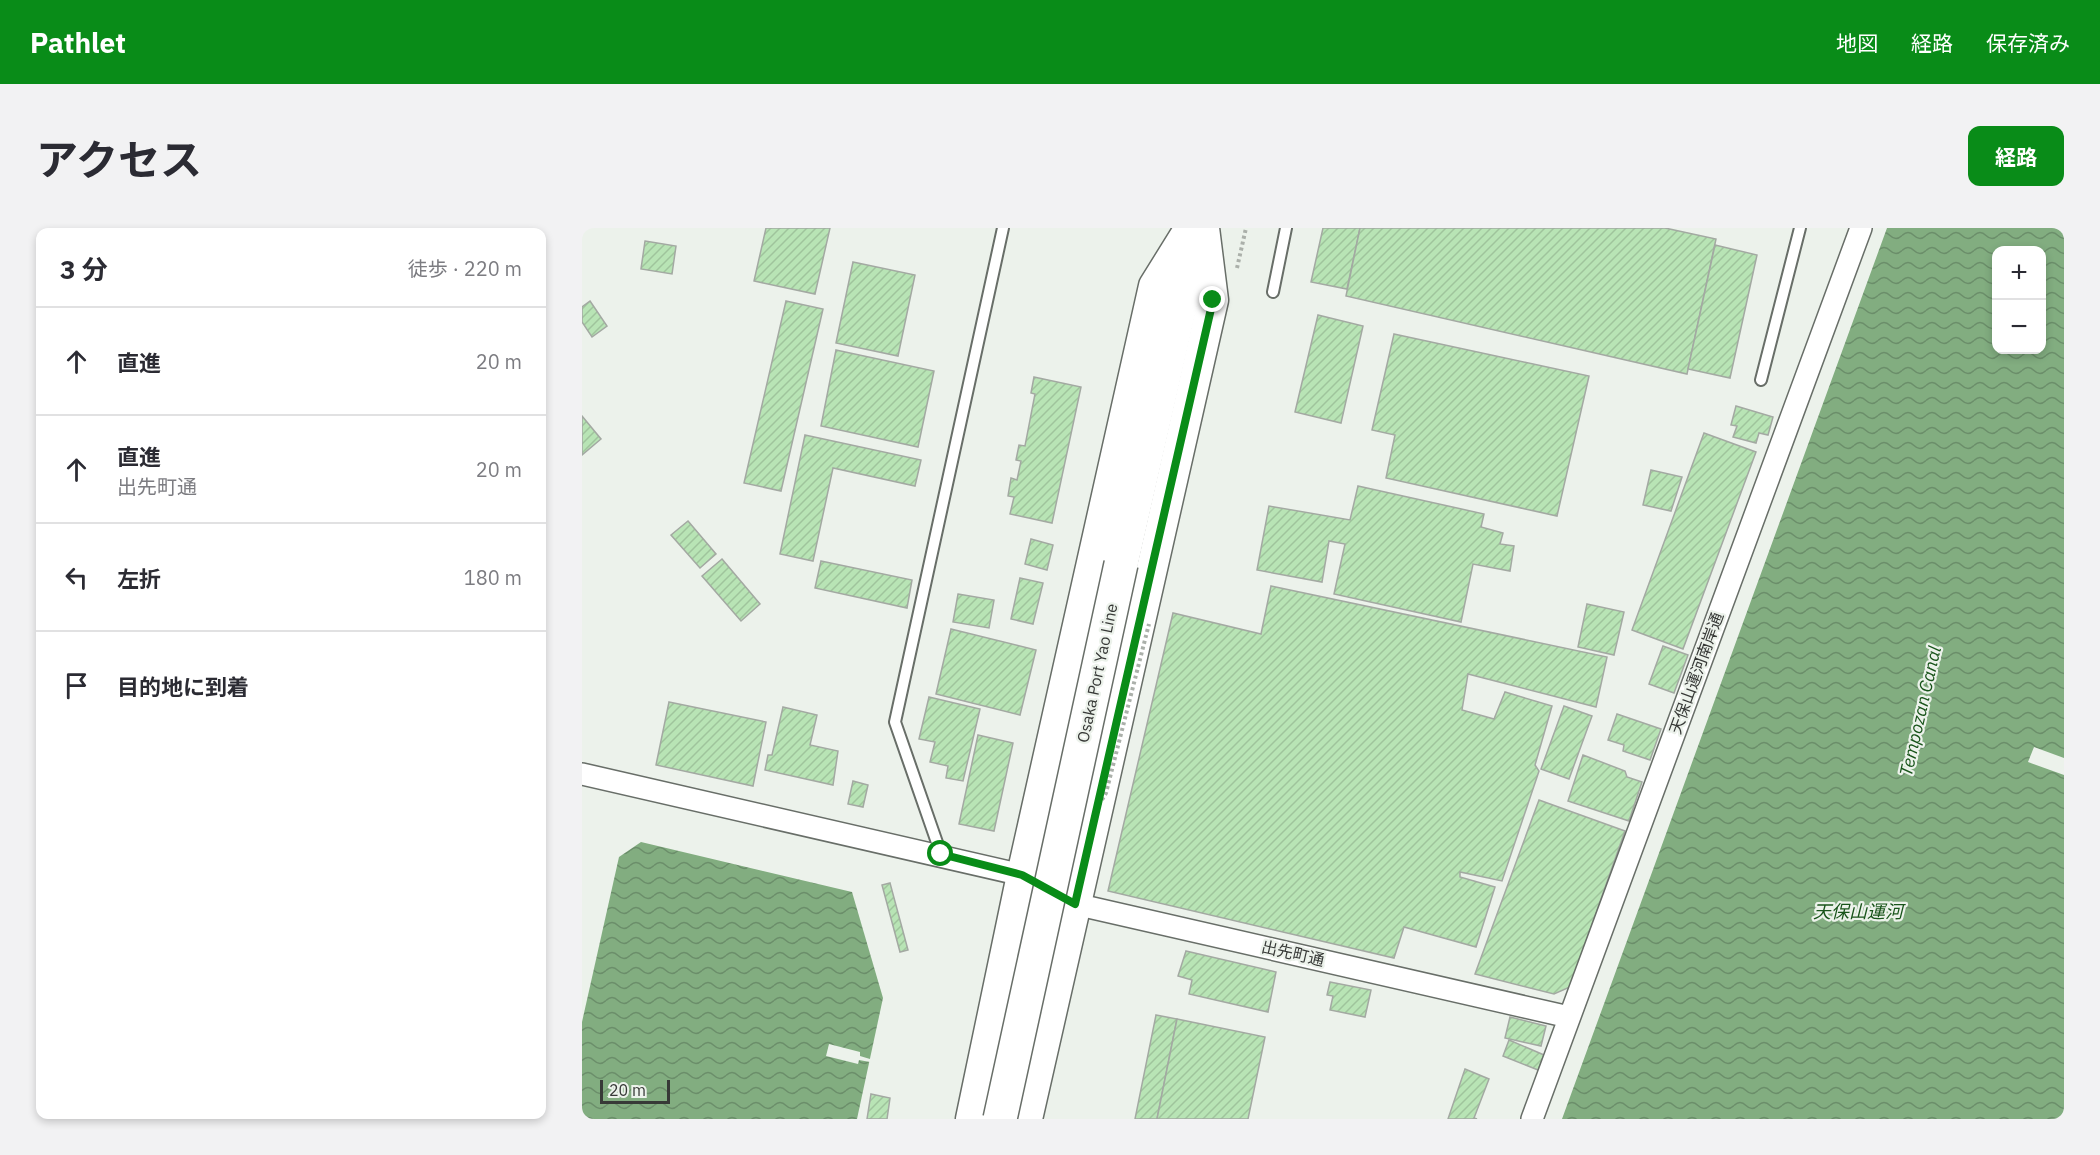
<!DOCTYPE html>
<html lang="ja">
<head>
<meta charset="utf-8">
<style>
	body { margin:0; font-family:"IBM Plex Sans","Noto Sans JP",sans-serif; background:#f2f2f3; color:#2b2b33 }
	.controls { position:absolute; right:18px; top:18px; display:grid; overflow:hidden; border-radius:12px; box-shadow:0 3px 9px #0003 }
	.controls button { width:54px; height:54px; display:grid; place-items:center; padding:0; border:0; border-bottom:2px solid #e1e1e2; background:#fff; color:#2b2b33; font:30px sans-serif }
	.scale { position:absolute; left:18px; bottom:15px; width:70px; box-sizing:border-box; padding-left:6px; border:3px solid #373937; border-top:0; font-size:16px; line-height:21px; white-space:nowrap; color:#373937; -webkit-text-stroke:4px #ecf2eb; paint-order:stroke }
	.stop { position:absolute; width:18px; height:18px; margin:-14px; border:4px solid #098c18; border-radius:50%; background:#fff }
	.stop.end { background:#098c18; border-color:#fff; box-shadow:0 2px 6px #0008 }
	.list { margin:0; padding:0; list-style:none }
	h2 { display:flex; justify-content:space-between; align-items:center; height:78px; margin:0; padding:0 24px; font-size:26px }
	h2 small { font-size:20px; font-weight:400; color:#7c7c81 }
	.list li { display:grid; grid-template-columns:39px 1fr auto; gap:18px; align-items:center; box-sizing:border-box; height:108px; padding:0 24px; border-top:2px solid #e1e1e2 }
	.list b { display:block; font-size:22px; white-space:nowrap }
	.list p { margin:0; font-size:20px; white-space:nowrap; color:#7c7c81 }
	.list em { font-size:20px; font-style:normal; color:#7c7c81 }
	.icon { flex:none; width:33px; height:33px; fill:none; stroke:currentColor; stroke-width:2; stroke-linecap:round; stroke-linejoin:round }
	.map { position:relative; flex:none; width:1482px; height:891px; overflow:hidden; border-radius:12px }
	header { display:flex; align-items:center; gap:36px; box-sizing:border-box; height:84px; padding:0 30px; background:#098c18; color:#fff }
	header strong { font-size:28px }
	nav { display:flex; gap:33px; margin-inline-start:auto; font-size:21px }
	.intro { display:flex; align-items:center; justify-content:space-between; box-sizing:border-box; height:144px; padding:0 36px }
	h1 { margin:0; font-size:42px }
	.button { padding:15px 27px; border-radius:12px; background:#098c18; color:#fff; font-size:21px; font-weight:700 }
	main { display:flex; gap:36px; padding:0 36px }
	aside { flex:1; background:#fff; border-radius:12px; box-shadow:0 3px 9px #0003 }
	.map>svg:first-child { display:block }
</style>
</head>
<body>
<header>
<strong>Pathlet</strong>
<nav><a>地図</a><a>経路</a><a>保存済み</a></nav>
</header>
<div class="intro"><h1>アクセス</h1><a class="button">経路</a></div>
<main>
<aside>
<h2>3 分<small>徒歩 · 220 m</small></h2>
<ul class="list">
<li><svg class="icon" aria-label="ahead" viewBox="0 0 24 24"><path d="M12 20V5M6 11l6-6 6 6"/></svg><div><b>直進</b></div><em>20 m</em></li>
<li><svg class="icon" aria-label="ahead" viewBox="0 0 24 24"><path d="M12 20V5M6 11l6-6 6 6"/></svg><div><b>直進</b><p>出先町通</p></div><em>20 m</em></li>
<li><svg class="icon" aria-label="left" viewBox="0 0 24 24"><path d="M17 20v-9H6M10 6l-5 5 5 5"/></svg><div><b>左折</b></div><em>180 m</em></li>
<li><svg class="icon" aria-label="arrive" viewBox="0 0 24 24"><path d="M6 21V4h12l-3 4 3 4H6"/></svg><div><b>目的地に到着</b></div></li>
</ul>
</aside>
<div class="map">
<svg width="1482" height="891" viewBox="0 0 1482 891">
	<defs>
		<pattern id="water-waves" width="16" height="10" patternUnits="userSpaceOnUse" patternTransform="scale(1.5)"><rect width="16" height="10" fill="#82ad80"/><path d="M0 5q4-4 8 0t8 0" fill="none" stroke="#6b8e6a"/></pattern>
		<pattern id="building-hatch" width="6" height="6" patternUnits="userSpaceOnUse" patternTransform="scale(1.5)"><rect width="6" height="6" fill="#b8e4b5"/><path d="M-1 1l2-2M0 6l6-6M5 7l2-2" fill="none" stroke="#9fc49c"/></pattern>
	</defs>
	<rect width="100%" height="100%" fill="#ecf2eb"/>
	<!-- water -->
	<g fill="url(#water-waves)" fill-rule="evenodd">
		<path d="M1305,0h177v891h-502zM1414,22h46v100h-46z"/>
		<polygon points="59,614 270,664 301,770 275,891 0,891 0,794 37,629"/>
	</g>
	<!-- pier -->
	<g fill="#ecf2eb">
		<polygon points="1452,519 1482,530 1482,547 1446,534"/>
		<polygon points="247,816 278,824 278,828 288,831 288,834 277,832 276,836 244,828"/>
	</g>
	<!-- building -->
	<g fill="url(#building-hatch)" stroke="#a3a9a2" stroke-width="1.5">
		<polygon points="184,0 248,0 233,66 172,53"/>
		<polygon points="741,0 778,0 765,61 729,54"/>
		<polygon points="778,0 1083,0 1134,11 1105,146 764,68"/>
		<polygon points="63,13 94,18 90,46 59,41"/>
		<polygon points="1133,17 1175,27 1148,150 1106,141"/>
		<polygon points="271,34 333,47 316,128 254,115"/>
		<polygon points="8,73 25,98 10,109 0,94 0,79"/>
		<polygon points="204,73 241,81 199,263 162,255"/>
		<polygon points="736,87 781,98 759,195 713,184"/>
		<polygon points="812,106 1007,148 975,288 804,250 813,207 790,202"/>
		<polygon points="254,122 352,143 336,219 239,198"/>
		<polygon points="452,149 499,159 470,295 428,286 432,269 426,268 429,250 435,252 439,233 434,232 437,217 443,218 453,166 449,165"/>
		<polygon points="1154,178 1191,189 1186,207 1177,205 1174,215 1151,209 1155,198 1149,197"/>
		<polygon points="0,188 19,211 0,227"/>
		<polygon points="1122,205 1174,224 1101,421 1050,402"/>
		<polygon points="223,207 339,232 333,258 251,240 231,333 198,326"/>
		<polygon points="1069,242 1100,249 1089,283 1061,277"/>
		<polygon points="776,258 902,286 899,299 921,305 918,316 932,318 928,343 891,336 879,394 752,366 763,316 747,313 740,354 675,342 687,278 768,292"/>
		<polygon points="106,293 134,326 118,340 89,307"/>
		<polygon points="449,311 471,317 465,342 443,336"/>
		<polygon points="140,331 178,376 159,393 120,348"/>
		<polygon points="239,333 330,352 325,380 233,360"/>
		<polygon points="438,350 461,355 451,396 429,391"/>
		<polygon points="689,358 1025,429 1014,479 886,446 880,482 912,491 923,464 970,478 953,537 957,543 920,653 878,644 878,649 913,659 894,719 822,699 812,730 526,663 591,385 679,406"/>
		<polygon points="376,366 412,372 407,400 371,394"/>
		<polygon points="1005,376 1042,384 1032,427 996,419"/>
		<polygon points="369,401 454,422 438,487 354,466"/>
		<polygon points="1081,418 1106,427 1092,465 1067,456"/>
		<polygon points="347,469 398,481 381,553 364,550 366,538 348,534 353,514 337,511"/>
		<polygon points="87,474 184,494 171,558 74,537"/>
		<polygon points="982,478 1010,488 987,551 959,541"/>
		<polygon points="201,479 235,487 228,517 256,523 251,557 183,542 186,527 190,527"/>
		<polygon points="1035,486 1079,501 1068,532 1041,523 1042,517 1026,512"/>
		<polygon points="396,507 431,515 412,603 377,596"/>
		<polygon points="1001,527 1043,543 1045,549 1060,554 1047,593 986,573"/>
		<polygon points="271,553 286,557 281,579 266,576"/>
		<polygon points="957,572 1043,603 988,759 972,766 893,746"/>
		<polygon points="308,655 326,722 318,724 300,657"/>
		<polygon points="604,723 694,744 686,784 607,766 610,752 596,748"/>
		<polygon points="748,754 789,762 783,789 748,782 751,768 745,767"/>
		<polygon points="574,787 595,791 575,891 553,891"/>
		<polygon points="928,789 964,798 959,818 923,810"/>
		<polygon points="595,791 683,809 666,891 575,891"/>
		<polygon points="927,812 962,827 956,842 921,828"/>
		<polygon points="883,841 907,851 892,890 895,891 866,891"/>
		<polygon points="289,866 308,870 305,891 285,891"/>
	</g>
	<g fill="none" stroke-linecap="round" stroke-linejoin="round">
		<!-- lane casing -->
		<g stroke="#686e68" stroke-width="14">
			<g id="lane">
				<polyline points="691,64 704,0"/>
				<polyline points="1179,152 1218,0"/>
				<polyline points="359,626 313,494 421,0"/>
			</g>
		</g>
		<!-- street casing -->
		<g stroke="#686e68" stroke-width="24">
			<g id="street">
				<polyline points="0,546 440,647 451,653"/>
				<polyline points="481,669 493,676 987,789"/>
				<polyline points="950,891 1279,0"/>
			</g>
		</g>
		<!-- secondary casing -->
		<g stroke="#686e68" stroke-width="33">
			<g id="secondary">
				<polyline points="389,891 440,647 572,58 608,0"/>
				<polyline points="445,891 631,72 622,0"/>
			</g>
		</g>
		<!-- primary casing -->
		<g stroke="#686e68" stroke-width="36">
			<polyline id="primary" points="539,336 616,0"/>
		</g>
		<!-- path -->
		<polyline stroke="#abb0aa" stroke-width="4" stroke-dasharray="3 3" stroke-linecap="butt" points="655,40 664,0"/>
		<!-- lane -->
		<use href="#lane" stroke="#fff" stroke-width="10"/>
		<!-- street -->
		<use href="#street" stroke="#fff" stroke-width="21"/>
		<!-- secondary -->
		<use href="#secondary" stroke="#fff" stroke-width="30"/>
		<!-- primary -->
		<use href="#primary" stroke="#fff" stroke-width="33"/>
		<!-- primary-bridge casing -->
		<g stroke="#686e68" stroke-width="36" stroke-linecap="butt">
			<polyline id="primary-bridge" points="418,891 539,336"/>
		</g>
		<!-- path-bridge -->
		<polyline stroke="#abb0aa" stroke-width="4" stroke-dasharray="3 3" stroke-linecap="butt" points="517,577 524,565 567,396"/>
		<!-- primary-bridge -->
		<use href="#primary-bridge" stroke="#fff" stroke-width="33"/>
	</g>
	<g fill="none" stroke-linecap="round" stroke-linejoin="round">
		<!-- route -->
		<polyline stroke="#098c18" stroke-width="8" points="359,626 440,647 493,676 631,72"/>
	</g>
	<g text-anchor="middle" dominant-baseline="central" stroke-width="4.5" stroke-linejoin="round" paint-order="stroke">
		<!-- street labels -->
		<g font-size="16" fill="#373937" stroke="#ecf2eb">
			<text transform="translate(515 445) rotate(-78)">Osaka Port Yao Line</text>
			<text transform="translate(1114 445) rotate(-70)">天保山運河南岸通</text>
			<text transform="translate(711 725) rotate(13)">出先町通</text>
		</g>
		<!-- water labels -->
		<g font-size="18" font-style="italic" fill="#18541a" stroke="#ecf2eb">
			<text transform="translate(1338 483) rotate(-77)">Tempozan Canal</text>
			<text x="1276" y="683">天保山運河</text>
		</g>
	</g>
</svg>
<div class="controls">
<button>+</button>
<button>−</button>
</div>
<div class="scale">20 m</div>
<div class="stop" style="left:359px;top:626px"></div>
<div class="stop end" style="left:631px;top:72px"></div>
</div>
</main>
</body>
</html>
